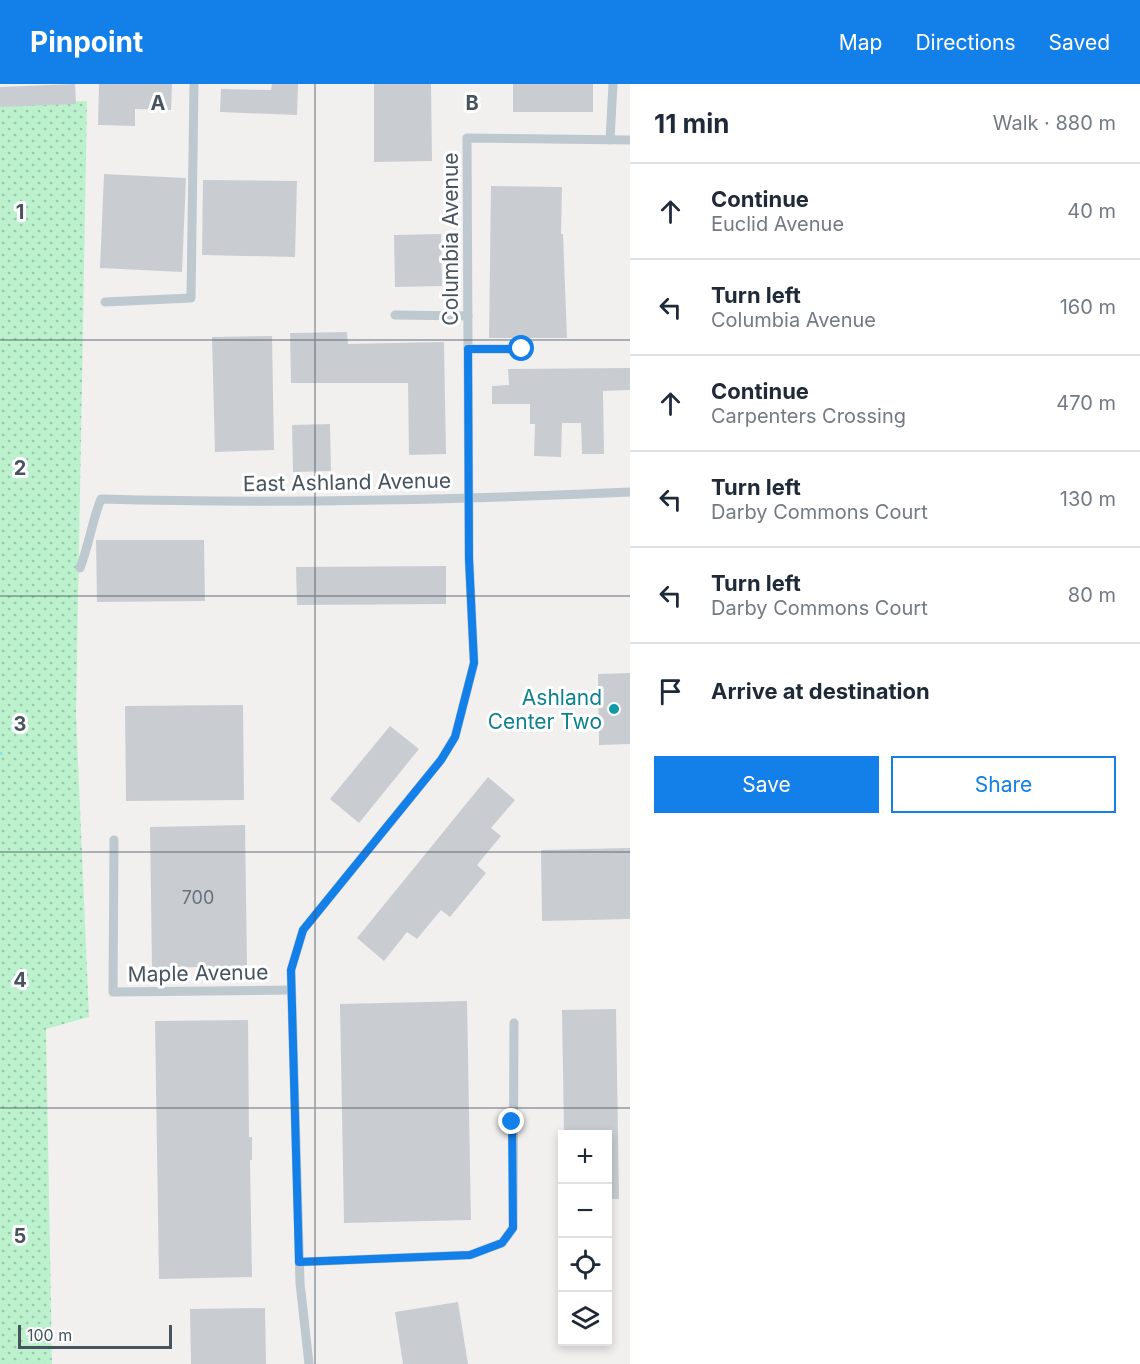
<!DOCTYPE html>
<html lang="en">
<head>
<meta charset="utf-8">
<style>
	body { margin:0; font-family:Inter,sans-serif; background:#f6f6f7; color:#1f2937 }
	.controls { position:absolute; right:18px; bottom:18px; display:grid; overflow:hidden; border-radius:0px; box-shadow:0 3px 9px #0003 }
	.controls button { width:54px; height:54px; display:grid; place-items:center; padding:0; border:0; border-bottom:2px solid #e0e1e3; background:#fff; color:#1f2937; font:30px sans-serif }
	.scale { position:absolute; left:18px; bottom:15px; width:154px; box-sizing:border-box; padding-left:6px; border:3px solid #47545e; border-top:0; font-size:16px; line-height:21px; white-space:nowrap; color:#47545e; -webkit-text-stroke:4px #fff; paint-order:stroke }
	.stop { position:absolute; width:18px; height:18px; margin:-14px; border:4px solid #137fe8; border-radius:50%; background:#fff }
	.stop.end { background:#137fe8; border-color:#fff; box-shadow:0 2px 6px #0008 }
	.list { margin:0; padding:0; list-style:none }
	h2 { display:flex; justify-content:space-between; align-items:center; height:78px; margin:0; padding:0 24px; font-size:26px }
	h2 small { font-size:20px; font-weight:400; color:#747a83 }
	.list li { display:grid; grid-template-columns:39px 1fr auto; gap:18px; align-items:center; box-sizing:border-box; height:96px; padding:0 24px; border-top:2px solid #e0e1e3 }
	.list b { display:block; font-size:22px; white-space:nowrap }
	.list p { margin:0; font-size:20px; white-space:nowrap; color:#747a83 }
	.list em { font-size:20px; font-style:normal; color:#747a83 }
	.actions { display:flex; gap:12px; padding:18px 24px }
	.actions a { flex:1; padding:14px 0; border:2px solid #137fe8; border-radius:0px; text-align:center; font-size:21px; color:#137fe8 }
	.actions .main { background:#137fe8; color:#fff }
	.icon { flex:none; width:33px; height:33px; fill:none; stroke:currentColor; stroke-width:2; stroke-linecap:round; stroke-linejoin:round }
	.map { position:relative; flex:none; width:630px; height:1280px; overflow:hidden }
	header { display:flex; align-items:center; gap:36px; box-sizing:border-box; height:84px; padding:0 30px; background:#137fe8; color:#fff }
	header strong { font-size:28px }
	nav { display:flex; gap:33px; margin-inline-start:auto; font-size:21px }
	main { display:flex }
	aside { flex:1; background:#fff }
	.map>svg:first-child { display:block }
</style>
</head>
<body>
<header>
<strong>Pinpoint</strong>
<nav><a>Map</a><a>Directions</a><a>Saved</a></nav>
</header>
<main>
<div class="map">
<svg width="630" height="1280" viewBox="0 0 630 1280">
	<defs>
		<pattern id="park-dots" width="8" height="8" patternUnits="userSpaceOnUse" patternTransform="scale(1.5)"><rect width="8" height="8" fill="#bcf1cd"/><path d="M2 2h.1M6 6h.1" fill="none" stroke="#9bc6aa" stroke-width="1.8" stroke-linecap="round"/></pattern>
	</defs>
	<rect width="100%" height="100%" fill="#f2efef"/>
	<!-- park -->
	<polygon fill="url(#park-dots)" points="87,17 76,631 89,933 46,945 52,1280 0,1280 0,19"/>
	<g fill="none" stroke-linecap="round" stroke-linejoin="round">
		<!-- stream -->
		<polyline stroke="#88e1ef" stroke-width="3" points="0,670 1,669"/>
	</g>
	<!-- building -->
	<g fill="#c9cdd2">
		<polygon points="75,0 76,20 0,23 0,3"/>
		<polygon points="99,0 172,0 171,26 135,25 135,42 98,41"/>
		<polygon points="272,0 298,0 297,31 220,28 221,5 271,6"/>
		<polygon points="374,0 431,0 432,77 374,78"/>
		<rect x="513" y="0" width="80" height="28"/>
		<polygon points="104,90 186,94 182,188 100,184"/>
		<polygon points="203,96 297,97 295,173 202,171"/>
		<polygon points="491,102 562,103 561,150 563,150 567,254 489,254"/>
		<polygon points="441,150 442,202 395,203 394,151"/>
		<polygon points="347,248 348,260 444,258 446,370 409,371 408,299 291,299 290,249"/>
		<polygon points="272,252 274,366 215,368 212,253"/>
		<polygon points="630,284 630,306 603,307 604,370 582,370 581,339 562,339 561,373 534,372 535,340 530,340 530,320 492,320 492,302 509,301 508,285"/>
		<polygon points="330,340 331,387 293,388 292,341"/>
		<polygon points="96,456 204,456 205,517 97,518"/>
		<polygon points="446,482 446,520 297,521 296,483"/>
		<polygon points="630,589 630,660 599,661 598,590"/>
		<polygon points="243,621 244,716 126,717 125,622"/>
		<polygon points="390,642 419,665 359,739 330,715"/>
		<polygon points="488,693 515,716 491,744 501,752 477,781 486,789 450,833 441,826 417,855 407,848 384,877 357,854"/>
		<polygon points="245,741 247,882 152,884 150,743"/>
		<polygon points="630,764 630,835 542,837 541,766"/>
		<polygon points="467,917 471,1136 344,1139 340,920"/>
		<polygon points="616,925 619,1115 608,1115 608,1050 564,1050 562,926"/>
		<polygon points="248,936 249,1053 252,1053 252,1076 250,1076 252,1193 159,1195 155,937"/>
		<polygon points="458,1218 468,1280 403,1280 395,1228"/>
		<polygon points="265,1224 266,1280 191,1280 190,1225"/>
	</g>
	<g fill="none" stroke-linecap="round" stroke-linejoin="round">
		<!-- minor -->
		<g stroke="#bdc8cf" stroke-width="9">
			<polyline points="610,56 613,0"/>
			<polyline points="105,218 191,214 194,0"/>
			<polyline points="395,231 468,232"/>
			<polyline points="468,265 522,265"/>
			<path d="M80,484c9,-23 12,-47 21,-69 176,5 353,1 529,-7"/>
			<polyline points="114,756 113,908 291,906"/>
			<polyline points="299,1178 470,1171 502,1159 513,1144 514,939"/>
			<polyline points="309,1280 300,1199 291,886 303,846 441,676 455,653 474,579 469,475 467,54 630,56"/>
		</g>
	</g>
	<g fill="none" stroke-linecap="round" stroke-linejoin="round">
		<!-- route -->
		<polyline stroke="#137fe8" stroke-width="8" points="512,1038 513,1144 502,1159 470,1171 299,1178 291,886 303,846 441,676 455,653 474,579 469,475 468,265 522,265"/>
	</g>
	<!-- grid -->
	<path fill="none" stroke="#47545e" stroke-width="1.5" stroke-opacity="0.55" d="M315,0v1280M0,256h630M0,512h630M0,768h630M0,1024h630"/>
	<!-- markers -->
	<circle fill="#0f9aa8" stroke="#fff" stroke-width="2" cx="614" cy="625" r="6"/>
	<g text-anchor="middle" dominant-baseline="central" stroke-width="6" stroke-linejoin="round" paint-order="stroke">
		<!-- number labels -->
		<g font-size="18" fill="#68727b">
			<text x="198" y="813">700</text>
		</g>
		<!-- street labels -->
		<g font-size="21" fill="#47545e" stroke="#fff">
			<text transform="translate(450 155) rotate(-90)">Columbia Avenue</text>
			<text transform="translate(347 398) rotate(-1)">East Ashland Avenue</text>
			<text transform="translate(198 889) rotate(-1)">Maple Avenue</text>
		</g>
		<!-- culture labels -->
		<g font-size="21" fill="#0d838f" stroke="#fff" text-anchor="end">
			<text x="602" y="613">Ashland<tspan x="602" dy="24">Center Two</tspan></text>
		</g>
	</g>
	<g font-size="20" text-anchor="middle" font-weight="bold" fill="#47545e" stroke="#fff" stroke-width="6" stroke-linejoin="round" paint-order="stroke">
		<text x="158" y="26">A</text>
		<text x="472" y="26">B</text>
		<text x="20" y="135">1</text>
		<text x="20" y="391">2</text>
		<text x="20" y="647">3</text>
		<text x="20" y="903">4</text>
		<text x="20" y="1159">5</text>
	</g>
</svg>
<div class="controls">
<button>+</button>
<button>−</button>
<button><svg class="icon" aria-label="locate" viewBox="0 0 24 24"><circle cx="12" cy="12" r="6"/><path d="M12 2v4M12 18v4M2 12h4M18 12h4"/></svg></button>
<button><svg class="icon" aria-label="layers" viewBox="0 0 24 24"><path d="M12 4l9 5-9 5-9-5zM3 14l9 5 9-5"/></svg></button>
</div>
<div class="scale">100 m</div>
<div class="stop" style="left:522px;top:265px"></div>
<div class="stop end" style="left:512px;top:1038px"></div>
</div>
<aside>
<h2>11 min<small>Walk · 880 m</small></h2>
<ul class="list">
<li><svg class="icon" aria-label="ahead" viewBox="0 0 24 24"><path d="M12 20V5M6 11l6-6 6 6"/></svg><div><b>Continue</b><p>Euclid Avenue</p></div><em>40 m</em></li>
<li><svg class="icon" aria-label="left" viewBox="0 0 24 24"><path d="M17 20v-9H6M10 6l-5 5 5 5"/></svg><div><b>Turn left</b><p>Columbia Avenue</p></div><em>160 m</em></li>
<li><svg class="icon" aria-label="ahead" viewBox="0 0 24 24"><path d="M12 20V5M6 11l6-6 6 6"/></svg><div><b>Continue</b><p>Carpenters Crossing</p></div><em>470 m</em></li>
<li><svg class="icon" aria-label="left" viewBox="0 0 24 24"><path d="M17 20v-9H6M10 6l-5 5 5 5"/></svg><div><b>Turn left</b><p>Darby Commons Court</p></div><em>130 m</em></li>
<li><svg class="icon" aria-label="left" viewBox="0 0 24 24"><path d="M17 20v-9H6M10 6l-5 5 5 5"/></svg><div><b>Turn left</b><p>Darby Commons Court</p></div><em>80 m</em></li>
<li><svg class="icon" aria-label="arrive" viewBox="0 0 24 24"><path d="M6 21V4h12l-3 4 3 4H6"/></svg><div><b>Arrive at destination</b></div></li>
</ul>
<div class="actions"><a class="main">Save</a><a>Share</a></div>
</aside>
</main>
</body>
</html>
